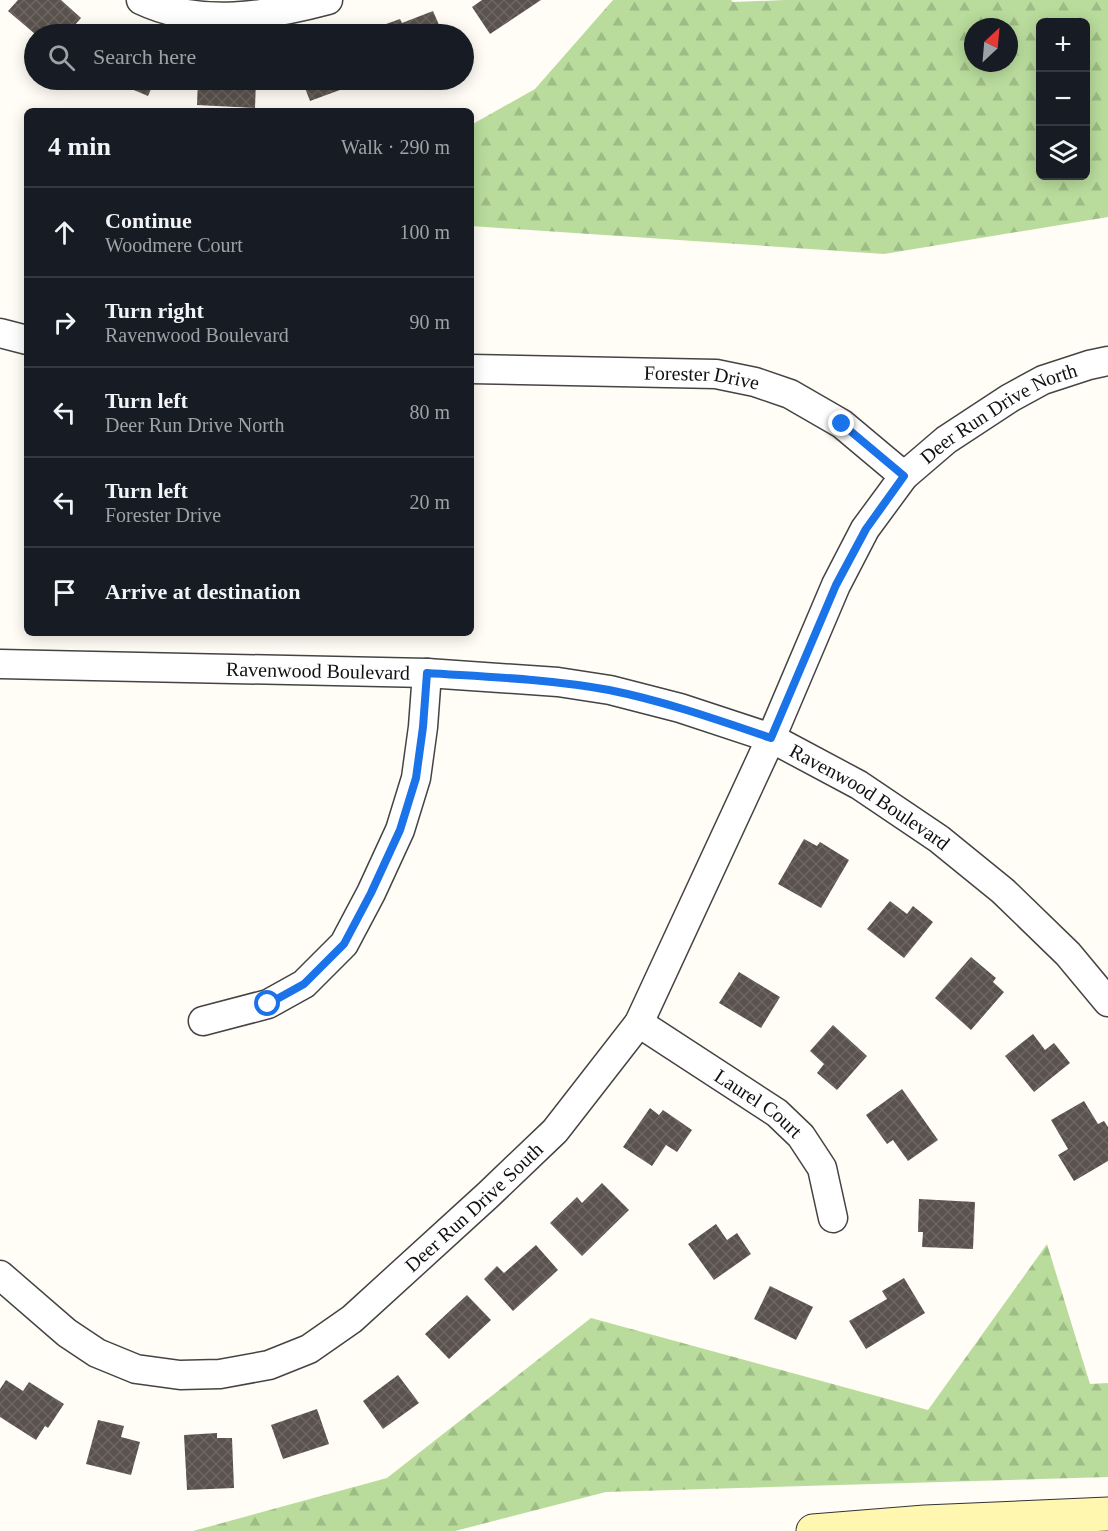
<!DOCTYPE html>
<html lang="en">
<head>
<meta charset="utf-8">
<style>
	body { margin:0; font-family:"Times New Roman",serif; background:#242831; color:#f1f3f6 }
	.controls { position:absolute; right:18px; top:18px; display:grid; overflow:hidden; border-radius:9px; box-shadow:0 3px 15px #0003 }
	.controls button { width:54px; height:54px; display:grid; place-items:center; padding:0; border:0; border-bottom:2px solid #363941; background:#171b24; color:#f1f3f6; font:30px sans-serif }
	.compass { position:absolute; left:964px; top:18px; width:54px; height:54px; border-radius:50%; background:#171b24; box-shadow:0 3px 15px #0003; rotate:26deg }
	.stop { position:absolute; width:18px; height:18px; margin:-14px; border:4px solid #1a73e8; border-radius:50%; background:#fff }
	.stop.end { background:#1a73e8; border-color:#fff; box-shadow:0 2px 6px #0008 }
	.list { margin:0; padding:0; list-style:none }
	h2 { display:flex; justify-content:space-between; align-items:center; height:78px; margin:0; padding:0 24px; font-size:26px }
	h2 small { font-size:20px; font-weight:400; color:#9ea1a6 }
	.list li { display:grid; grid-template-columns:39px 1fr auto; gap:18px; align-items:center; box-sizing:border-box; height:90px; padding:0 24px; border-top:2px solid #363941 }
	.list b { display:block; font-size:22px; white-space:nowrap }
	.list p { margin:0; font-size:20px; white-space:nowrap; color:#9ea1a6 }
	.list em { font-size:20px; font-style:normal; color:#9ea1a6 }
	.icon { flex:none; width:33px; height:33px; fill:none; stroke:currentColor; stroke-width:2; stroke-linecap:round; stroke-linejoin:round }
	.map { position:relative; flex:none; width:1108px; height:1531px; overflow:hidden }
	.search { position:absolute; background:#171b24; box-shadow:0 3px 15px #0003; left:24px; top:24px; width:450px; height:66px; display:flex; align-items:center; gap:15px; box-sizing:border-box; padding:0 21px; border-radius:33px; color:#9ea1a6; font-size:22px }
	.panel { position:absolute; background:#171b24; box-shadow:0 3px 15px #0003; left:24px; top:108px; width:450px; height:528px; border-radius:9px }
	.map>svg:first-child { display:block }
</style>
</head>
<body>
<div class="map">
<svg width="1108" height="1531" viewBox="0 0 1108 1531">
	<defs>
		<pattern id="forest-firs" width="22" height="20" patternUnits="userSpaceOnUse" patternTransform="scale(1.5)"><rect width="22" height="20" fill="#b9dc9c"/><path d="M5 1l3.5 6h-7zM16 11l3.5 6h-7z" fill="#9ebc85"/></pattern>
		<pattern id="building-cross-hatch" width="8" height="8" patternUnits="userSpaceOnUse" patternTransform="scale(1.5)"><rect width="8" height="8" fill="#5a524d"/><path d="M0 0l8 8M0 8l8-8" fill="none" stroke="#6d6662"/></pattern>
	</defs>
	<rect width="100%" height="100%" fill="#fffdf5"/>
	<!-- forest -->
	<g fill="url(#forest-firs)" fill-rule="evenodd">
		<path d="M613,0h118l2,2 52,-2h323v217l-224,37 -413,-28v-101l64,-36zM1040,22h46v154h-46zM973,27h36v36h-36z"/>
		<polygon points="1047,1244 1090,1384 1108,1383 1108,1477 606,1492 455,1531 193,1531 387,1478 591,1318 928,1410"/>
	</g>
	<!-- building -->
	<g fill="url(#building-cross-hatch)">
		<polygon points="18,0 61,0 81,18 67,34 35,34 8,11"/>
		<polygon points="482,0 541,0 490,34 472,7"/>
		<polygon points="433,11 443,34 377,34 375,28 400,19 402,23"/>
		<polygon points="110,80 155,80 148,96"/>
		<polygon points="198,80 256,80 255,108 197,105"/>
		<polygon points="302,80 367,80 310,101"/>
		<polygon points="804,839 817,846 820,842 849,860 821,908 778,884"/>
		<polygon points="890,901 907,914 913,906 933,922 904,958 867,929"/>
		<polygon points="971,957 996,978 993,982 1004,992 971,1030 935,998"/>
		<polygon points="739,972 780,997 761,1028 719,1003"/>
		<polygon points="833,1025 867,1056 837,1090 817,1073 824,1064 810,1051"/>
		<polygon points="1033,1034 1045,1050 1054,1043 1070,1063 1034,1092 1005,1056"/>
		<polygon points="902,1089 938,1140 908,1161 893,1140 887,1144 866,1115"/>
		<polygon points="1084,1101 1098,1124 1104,1121 1108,1127 1108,1161 1074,1181 1058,1155 1068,1149 1051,1120"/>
		<polygon points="650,1108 659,1115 663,1110 692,1130 677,1152 666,1145 652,1166 623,1147"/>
		<polygon points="602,1183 629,1210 582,1256 550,1223 577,1197 582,1203"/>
		<polygon points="919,1199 975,1202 973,1249 922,1247 923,1232 918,1232"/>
		<polygon points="716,1224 727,1240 737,1233 751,1254 714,1280 688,1244"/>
		<polygon points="536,1245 558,1270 513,1311 484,1279 497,1266 504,1273"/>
		<polygon points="904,1278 925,1313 866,1349 849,1321 887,1299 882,1291"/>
		<polygon points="770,1286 813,1307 796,1340 754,1319"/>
		<polygon points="467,1295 491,1320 449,1359 425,1334"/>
		<polygon points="398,1375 419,1403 383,1429 363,1401"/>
		<polygon points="6,1380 23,1391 29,1382 64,1404 48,1428 45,1426 36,1440 0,1417 0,1389"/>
		<polygon points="317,1409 329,1444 283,1459 271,1425"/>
		<polygon points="98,1420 124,1426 121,1437 140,1442 131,1475 86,1464"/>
		<polygon points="217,1433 217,1438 232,1438 234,1488 187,1490 184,1435"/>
	</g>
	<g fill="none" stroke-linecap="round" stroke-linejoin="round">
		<!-- street casing -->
		<g stroke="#444" stroke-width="31">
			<g id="street">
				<path d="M141,0c59,28 127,16 187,0"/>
				<polyline points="0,333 27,340"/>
				<path id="s1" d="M471,369l245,5 39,8 35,12 52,30 62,52"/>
				<path id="s2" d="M0,664l427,9 131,9 52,8 70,18 91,30 88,47 80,54 64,52 65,63 40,48"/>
				<polyline points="203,1021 268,1004 304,984 344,944 371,893 400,830 416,778 423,727 427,673"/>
				<path id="s3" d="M639,1023l138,90 24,23 21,32 11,50"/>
				<path id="s4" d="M0,1275l67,58 30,20 39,16 44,6 40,-1 49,-9 40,-16 43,-30 136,-124 67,-64 84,-108 132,-285 65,-153 29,-56 39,-53 42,-36 64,-42 33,-18 46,-15 19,-4"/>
			</g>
		</g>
		<!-- secondary casing -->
		<g stroke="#333" stroke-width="35">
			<polyline id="secondary" points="813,1531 925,1522 1108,1514"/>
		</g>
		<!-- street -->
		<use href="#street" stroke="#fff" stroke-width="28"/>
		<!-- secondary -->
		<use href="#secondary" stroke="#fff6b0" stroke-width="33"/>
	</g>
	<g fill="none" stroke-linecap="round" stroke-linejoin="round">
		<!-- route -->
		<path stroke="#1a73e8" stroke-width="8" d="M268,1004l36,-20 40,-40 27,-51 29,-63 16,-52 7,-51 4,-54c61,4 122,6 182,17 55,11 109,30 162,48l65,-153 30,-56 38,-53 -62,-52"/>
	</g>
	<g text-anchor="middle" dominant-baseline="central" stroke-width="6" stroke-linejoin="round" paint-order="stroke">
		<!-- street labels -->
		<g font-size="20" fill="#111" stroke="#fff">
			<text stroke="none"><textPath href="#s1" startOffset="231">Forester Drive</textPath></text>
			<text stroke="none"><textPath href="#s4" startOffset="1534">Deer Run Drive North</textPath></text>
			<text stroke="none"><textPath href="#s2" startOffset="318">Ravenwood Boulevard</textPath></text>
			<text stroke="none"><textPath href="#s2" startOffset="894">Ravenwood Boulevard</textPath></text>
			<text stroke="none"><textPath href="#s3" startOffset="144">Laurel Court</textPath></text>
			<text stroke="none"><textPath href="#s4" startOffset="562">Deer Run Drive South</textPath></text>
		</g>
	</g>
</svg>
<div class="controls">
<button>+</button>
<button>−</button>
<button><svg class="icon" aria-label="layers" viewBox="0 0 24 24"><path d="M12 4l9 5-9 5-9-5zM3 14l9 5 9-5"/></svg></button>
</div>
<svg class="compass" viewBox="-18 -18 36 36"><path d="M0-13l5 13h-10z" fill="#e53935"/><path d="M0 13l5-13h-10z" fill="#9ea1a6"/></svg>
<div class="stop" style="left:268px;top:1004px"></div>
<div class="stop end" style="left:842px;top:424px"></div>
<div class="search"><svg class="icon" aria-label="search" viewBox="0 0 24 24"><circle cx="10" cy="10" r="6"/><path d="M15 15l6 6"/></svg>Search here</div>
<section class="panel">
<h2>4 min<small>Walk · 290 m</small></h2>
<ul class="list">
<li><svg class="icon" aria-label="ahead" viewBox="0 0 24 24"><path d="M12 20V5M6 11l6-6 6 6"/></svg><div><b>Continue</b><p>Woodmere Court</p></div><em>100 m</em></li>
<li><svg class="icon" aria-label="right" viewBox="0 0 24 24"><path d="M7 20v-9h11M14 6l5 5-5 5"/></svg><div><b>Turn right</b><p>Ravenwood Boulevard</p></div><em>90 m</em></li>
<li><svg class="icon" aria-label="left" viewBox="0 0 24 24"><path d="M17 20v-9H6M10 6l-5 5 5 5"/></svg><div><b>Turn left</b><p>Deer Run Drive North</p></div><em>80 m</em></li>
<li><svg class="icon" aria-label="left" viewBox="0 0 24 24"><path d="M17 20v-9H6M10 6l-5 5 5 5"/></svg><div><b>Turn left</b><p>Forester Drive</p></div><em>20 m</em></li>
<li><svg class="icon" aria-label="arrive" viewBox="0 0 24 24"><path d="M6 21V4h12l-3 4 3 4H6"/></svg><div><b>Arrive at destination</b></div></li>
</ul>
</section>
</div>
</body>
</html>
